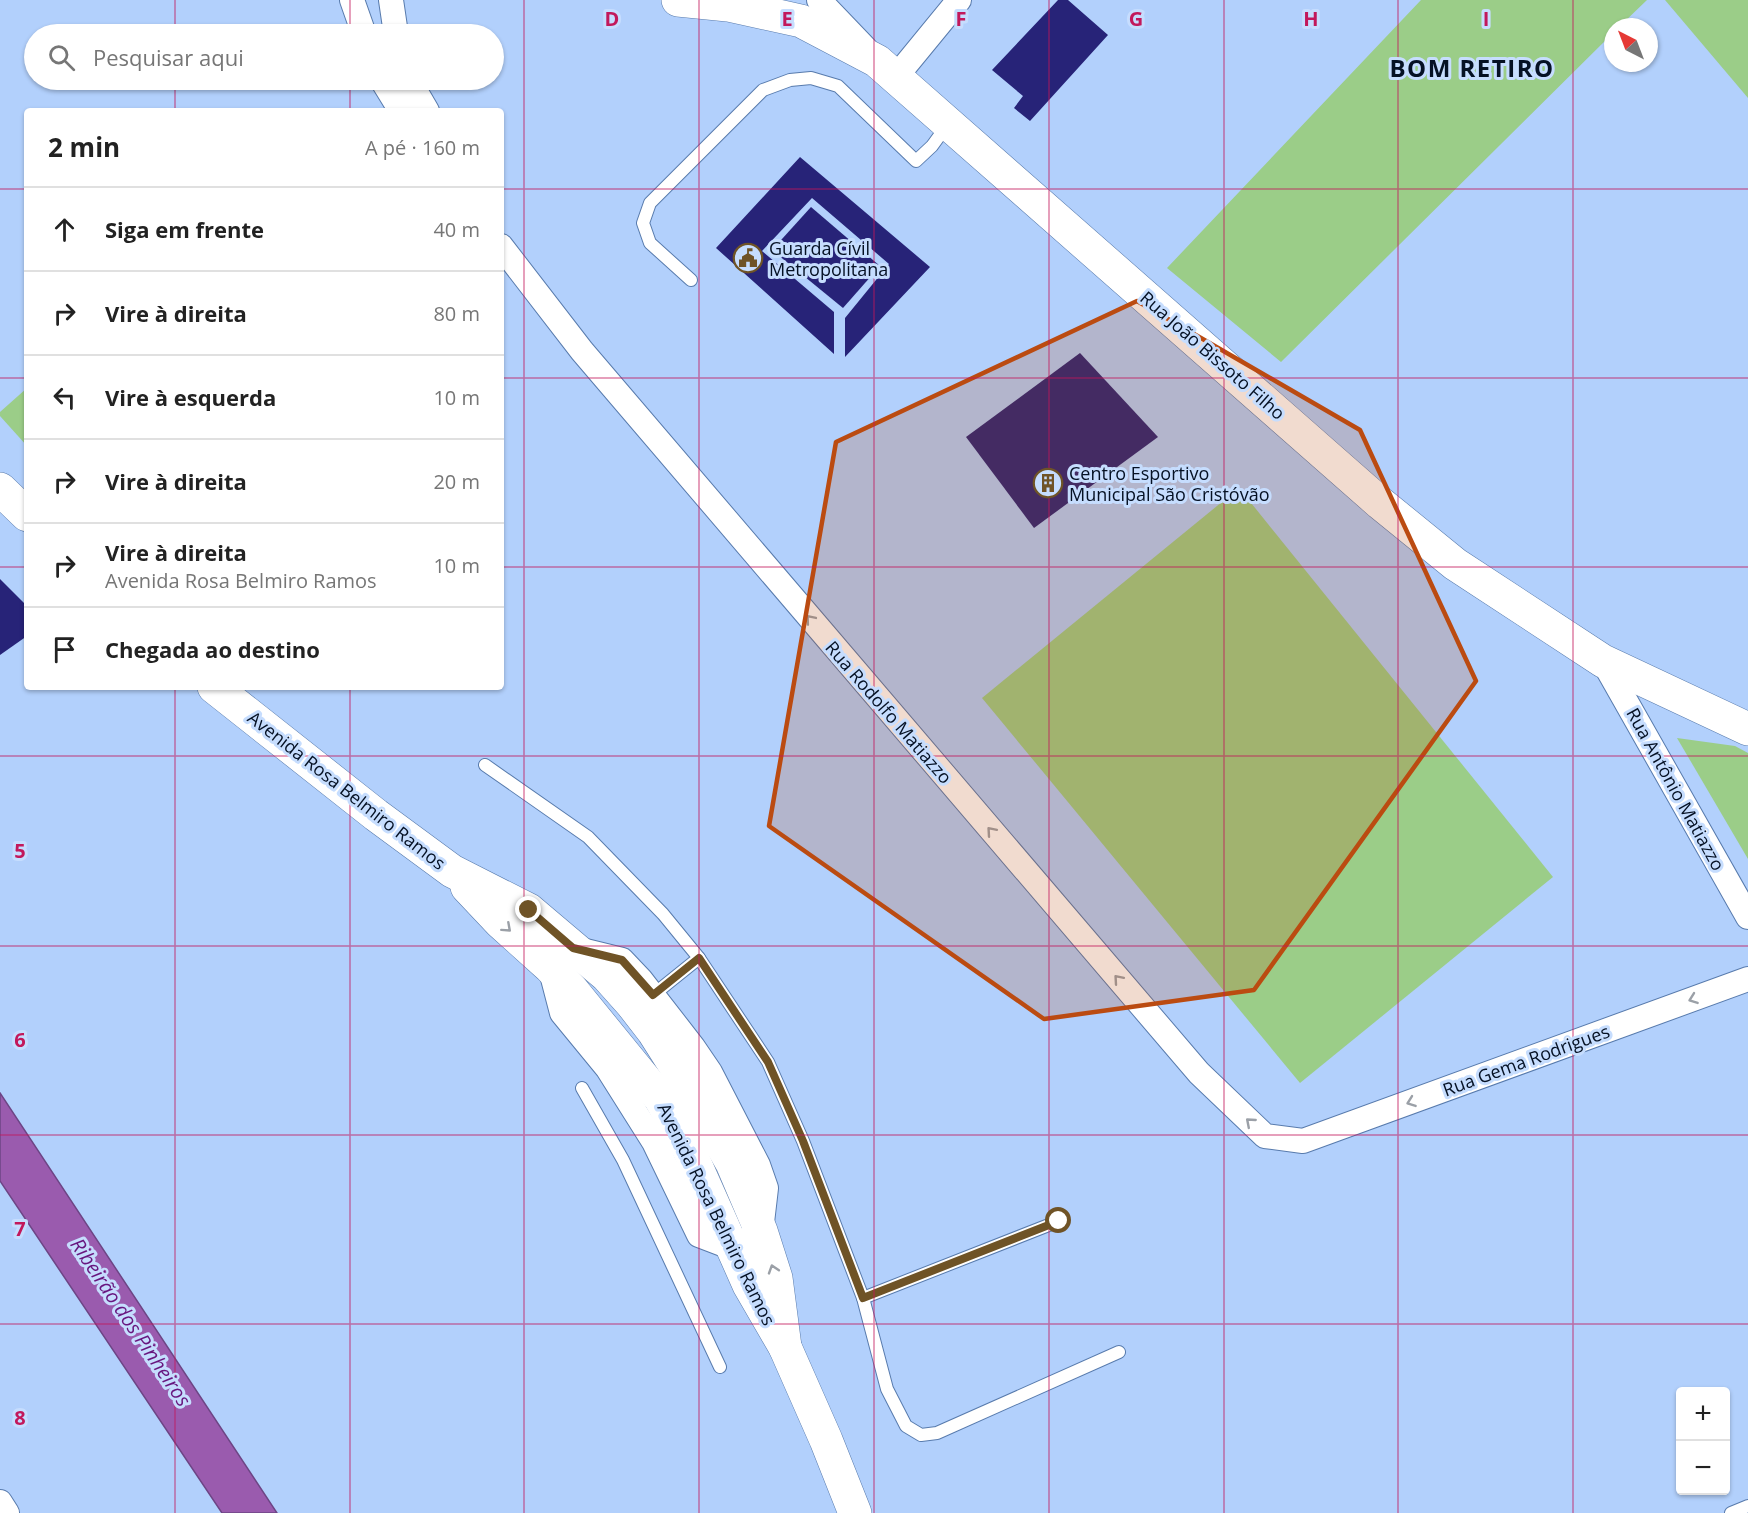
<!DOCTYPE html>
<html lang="pt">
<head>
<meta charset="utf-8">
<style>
	body { margin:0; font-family:"Open Sans",sans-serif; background:#f6f6f6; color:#222 }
	.controls { position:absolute; right:18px; bottom:18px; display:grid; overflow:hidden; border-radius:6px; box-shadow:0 2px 4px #0004 }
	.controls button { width:54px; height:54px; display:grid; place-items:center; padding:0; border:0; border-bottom:2px solid #e0e0e0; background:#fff; color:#222; font:30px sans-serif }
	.compass { position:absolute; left:1604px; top:18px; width:54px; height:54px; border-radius:50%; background:#fff; box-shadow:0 2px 4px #0004; rotate:318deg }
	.stop { position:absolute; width:18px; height:18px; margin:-14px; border:4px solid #6f5326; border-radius:50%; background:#fff }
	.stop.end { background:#6f5326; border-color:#fff; box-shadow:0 2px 6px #0008 }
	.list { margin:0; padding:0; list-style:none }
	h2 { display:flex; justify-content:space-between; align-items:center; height:78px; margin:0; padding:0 24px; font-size:26px }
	h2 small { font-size:20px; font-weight:400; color:#767676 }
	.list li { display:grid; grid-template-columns:39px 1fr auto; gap:18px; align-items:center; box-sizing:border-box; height:84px; padding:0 24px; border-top:2px solid #e0e0e0 }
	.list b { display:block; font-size:22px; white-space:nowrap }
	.list p { margin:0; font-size:20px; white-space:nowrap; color:#767676 }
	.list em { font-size:20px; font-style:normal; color:#767676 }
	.icon { flex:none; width:33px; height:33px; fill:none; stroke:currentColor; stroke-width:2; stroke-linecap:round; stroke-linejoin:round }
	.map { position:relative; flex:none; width:1748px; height:1513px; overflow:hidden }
	.search { position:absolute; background:#fff; box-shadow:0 2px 4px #0004; left:24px; top:24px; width:480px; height:66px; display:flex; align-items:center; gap:15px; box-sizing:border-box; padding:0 21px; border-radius:33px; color:#767676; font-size:22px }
	.panel { position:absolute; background:#fff; box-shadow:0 2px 4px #0004; left:24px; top:108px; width:480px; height:582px; border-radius:6px }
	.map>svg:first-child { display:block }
</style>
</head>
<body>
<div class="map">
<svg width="1748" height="1513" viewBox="0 0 1748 1513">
	<rect width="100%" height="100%" fill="#b2d0fc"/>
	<!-- green -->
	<g fill="#9bcd88">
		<polygon points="1421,0 1647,0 1619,27 1613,27 1613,33 1281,362 1167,268"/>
		<polygon points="1665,0 1748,0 1748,98"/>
		<polygon points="27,388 27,446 0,416 0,412"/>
		<polygon points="1239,488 1553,877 1300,1083 982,698"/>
		<polygon points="1677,738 1735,746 1748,753 1748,859"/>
	</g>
	<!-- water -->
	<polygon fill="#9a5bae" stroke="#6d4585" stroke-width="1.5" points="0,1093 277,1513 222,1513 0,1181"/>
	<!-- building -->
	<g fill="#272378">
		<polygon points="1058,0 1068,0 1108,35 1030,121 1014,108 1023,96 992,70"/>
		<polygon points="800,157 930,267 845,357 845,318 889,264 812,198 762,251 834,312 834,354 716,248"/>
		<polygon points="811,207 880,266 843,308 772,250"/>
		<polygon points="1080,353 1158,437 1034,528 966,437"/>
		<polygon points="0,579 27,606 27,636 0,655"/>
	</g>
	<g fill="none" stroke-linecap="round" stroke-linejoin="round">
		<!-- lane casing -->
		<g stroke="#587bad" stroke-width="14">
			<g id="lane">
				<polyline points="691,280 650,243 643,223 650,203 763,90 790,80 811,78 838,86 916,161 932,146 948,124"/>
				<polyline points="485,765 588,837 663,914 699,958 653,995"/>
				<polyline points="699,958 768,1062 803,1141 863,1298 887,1389 906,1426 921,1435 937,1433 1119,1352"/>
				<polyline points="582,1088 623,1160 720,1367"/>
				<polyline points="863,1298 1059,1221"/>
				<polyline points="1731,1513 1748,1506"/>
			</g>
		</g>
		<!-- street casing -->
		<g stroke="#587bad" stroke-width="26">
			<g id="street">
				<polyline points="352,0 364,34"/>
				<polyline points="391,0 396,34"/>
				<polyline points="819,0 865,48"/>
				<polyline points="895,78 959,0"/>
				<polyline points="382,80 401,111"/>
				<polyline points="409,80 427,111"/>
				<polyline points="501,246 582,351 1199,1073 1265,1136 1303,1141 1748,979"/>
				<polyline points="1603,661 1748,917"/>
				<polygon points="573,948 622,960 641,980 693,1047 710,1072 758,1165 766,1188 761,1231 733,1248 699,1235 654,1142 608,1069 562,1013 550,967"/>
				<polyline points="0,1502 7,1513"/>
			</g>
		</g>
		<!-- secondary casing -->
		<g stroke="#587bad" stroke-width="34">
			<g id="secondary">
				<polyline points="678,0 728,5 801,21 877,61 1380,503 1455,564 1603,661 1748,729"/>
				<polyline points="0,489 27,515"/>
				<polyline points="214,687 376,815 452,871 529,910 607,976 632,1004 653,1031 688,1086 732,1163 761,1231 776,1278 785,1347"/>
				<polyline points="467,887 500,922 550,967 572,990 660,1098 689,1150 749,1285 785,1347 826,1440 855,1513"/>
			</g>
		</g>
		<!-- lane -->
		<use href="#lane" stroke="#fff" stroke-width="12"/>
		<!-- street -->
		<use href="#street" stroke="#fff" stroke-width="24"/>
		<!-- secondary -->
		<use href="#secondary" stroke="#fff" stroke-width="33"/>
	</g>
	<!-- one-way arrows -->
	<defs><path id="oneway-chevron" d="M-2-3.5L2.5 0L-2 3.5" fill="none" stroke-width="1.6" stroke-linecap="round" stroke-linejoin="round" transform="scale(1.5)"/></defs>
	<g stroke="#9ba0a7">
		<use href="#oneway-chevron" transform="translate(810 619) rotate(-130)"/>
		<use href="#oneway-chevron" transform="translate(991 831) rotate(-131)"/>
		<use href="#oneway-chevron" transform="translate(507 928) rotate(42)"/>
		<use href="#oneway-chevron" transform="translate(1118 979) rotate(-131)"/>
		<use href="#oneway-chevron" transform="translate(1693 999) rotate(160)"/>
		<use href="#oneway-chevron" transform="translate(1411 1102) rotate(160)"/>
		<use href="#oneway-chevron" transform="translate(1250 1122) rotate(-139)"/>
		<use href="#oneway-chevron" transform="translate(773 1269) rotate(-108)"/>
	</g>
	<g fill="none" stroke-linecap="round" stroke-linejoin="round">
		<!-- route -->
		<polyline stroke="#6f5326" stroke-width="8" points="529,910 573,948 622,960 653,995 699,958 768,1062 803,1141 863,1298 1059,1221"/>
	</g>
	<!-- marked area -->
	<path fill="#bb4b11" fill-opacity="0.2" stroke="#bb4b11" stroke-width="4.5" stroke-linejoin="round" d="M1137,301l223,129 116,251 -222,309 -210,29 -275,-193 67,-384z"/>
	<!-- grid -->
	<path fill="none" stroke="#c2185b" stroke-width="1.5" stroke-opacity="0.55" d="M175,0v34M350,0v34M524,0v1513M699,0v1513M874,0v1513M1049,0v1513M1224,0v1513M1398,0v1513M1573,0v1513M175,80v31M350,80v31M0,189h27M501,189h1247M0,378h27M501,378h1247M0,567h27M501,567h1247M175,687v826M350,687v826M0,756h1748M0,946h1748M0,1135h1748M0,1324h1748"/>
	<!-- icons -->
	<defs>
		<g id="civic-ring" transform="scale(1.5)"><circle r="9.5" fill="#c6ddfe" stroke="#6f5326" stroke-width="1.5"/><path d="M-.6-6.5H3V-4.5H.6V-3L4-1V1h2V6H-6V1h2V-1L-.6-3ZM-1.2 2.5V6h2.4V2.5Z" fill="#6f5326"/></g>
		<g id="building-ring" transform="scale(1.5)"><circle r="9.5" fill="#c6ddfe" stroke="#6f5326" stroke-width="1.5"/><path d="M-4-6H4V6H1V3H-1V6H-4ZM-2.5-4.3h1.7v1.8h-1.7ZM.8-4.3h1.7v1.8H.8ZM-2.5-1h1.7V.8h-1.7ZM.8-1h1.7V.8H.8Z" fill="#6f5326"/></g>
	</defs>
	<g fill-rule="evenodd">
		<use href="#civic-ring" x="748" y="258"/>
		<use href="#building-ring" x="1048" y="483"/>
	</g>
	<g text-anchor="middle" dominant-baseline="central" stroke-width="6" stroke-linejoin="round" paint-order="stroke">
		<!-- poi labels -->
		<g font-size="18" fill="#051124" stroke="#c6ddfe" text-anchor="start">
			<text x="769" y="248">Guarda Cívil<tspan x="769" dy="21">Metropolitana</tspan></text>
			<text x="1069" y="473">Centro Esportivo<tspan x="1069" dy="21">Municipal São Cristóvão</tspan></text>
		</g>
		<!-- street labels -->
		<g font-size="18" fill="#051124" stroke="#c6ddfe">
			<text transform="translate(1213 355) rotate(41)">Rua João Bissoto Filho</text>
			<text transform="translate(889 712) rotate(49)">Rua Rodolfo Matiazzo</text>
			<text transform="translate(1676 789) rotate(61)">Rua Antônio Matiazzo</text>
			<text transform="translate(347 790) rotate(38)">Avenida Rosa Belmiro Ramos</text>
			<text transform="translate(1526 1060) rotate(-20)">Rua Gema Rodrigues</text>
			<text transform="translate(717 1214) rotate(64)">Avenida Rosa Belmiro Ramos</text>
		</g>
		<!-- water labels -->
		<g font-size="20" font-style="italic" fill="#68167f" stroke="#c6ddfe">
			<text transform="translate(131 1322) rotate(56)">Ribeirão dos Pinheiros</text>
		</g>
		<!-- district labels -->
		<g font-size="24" font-weight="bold" letter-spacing="1.5" fill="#051124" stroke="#c6ddfe">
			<text x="1472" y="67">BOM RETIRO</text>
		</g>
	</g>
	<g font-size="20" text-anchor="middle" font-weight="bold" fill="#c2185b" stroke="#c6ddfe" stroke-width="6" stroke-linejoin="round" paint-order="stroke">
		<text x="612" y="26">D</text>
		<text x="787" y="26">E</text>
		<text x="961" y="26">F</text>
		<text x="1136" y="26">G</text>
		<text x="1311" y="26">H</text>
		<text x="1486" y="26">I</text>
		<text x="20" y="858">5</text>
		<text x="20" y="1047">6</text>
		<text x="20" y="1236">7</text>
		<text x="20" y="1425">8</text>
	</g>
</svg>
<div class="controls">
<button>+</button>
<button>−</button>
</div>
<svg class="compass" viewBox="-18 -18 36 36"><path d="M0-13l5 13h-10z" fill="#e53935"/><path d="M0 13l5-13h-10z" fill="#767676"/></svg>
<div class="stop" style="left:1059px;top:1221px"></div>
<div class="stop end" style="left:529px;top:910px"></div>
<div class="search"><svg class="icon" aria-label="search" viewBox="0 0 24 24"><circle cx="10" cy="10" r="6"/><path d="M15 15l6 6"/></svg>Pesquisar aqui</div>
<section class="panel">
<h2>2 min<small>A pé · 160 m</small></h2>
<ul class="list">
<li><svg class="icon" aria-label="ahead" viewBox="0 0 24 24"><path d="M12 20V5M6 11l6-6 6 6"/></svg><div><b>Siga em frente</b></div><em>40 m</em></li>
<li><svg class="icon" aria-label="right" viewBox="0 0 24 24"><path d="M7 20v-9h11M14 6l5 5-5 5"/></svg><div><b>Vire à direita</b></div><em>80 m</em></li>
<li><svg class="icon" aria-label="left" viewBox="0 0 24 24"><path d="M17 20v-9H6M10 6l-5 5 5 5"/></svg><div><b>Vire à esquerda</b></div><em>10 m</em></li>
<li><svg class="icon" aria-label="right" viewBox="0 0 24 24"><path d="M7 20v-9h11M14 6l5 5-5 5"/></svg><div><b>Vire à direita</b></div><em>20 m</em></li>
<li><svg class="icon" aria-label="right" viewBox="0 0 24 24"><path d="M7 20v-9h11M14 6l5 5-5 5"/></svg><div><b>Vire à direita</b><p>Avenida Rosa Belmiro Ramos</p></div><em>10 m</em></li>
<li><svg class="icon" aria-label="arrive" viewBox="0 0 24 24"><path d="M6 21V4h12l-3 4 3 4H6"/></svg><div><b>Chegada ao destino</b></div></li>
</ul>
</section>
</div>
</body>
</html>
